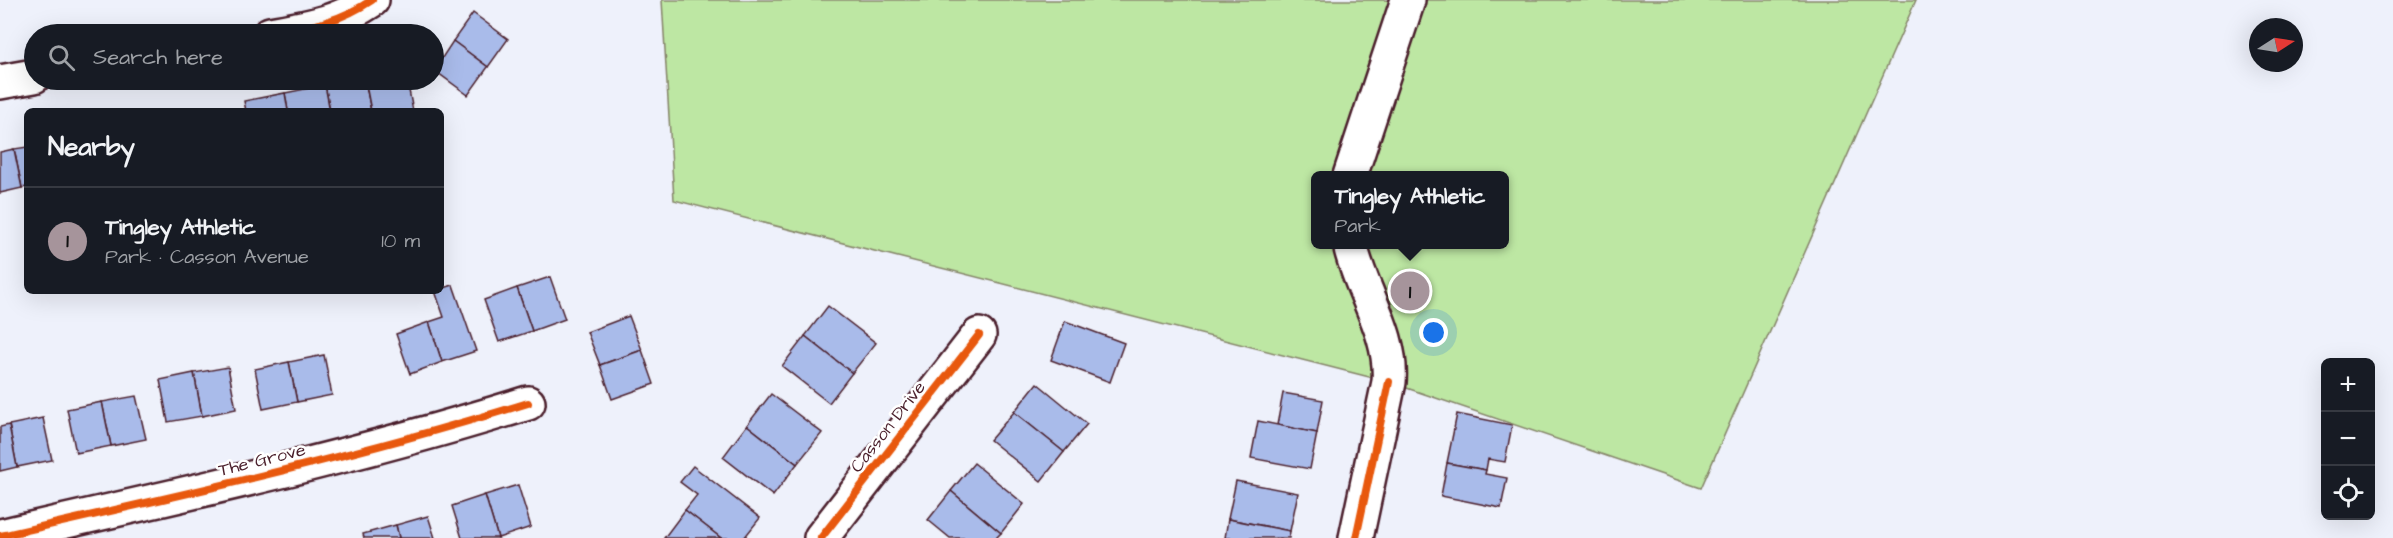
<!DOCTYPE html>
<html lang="en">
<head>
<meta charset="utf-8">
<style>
	body { margin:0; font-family:"Architects Daughter",sans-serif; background:#20242c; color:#f1f3f6 }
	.controls { position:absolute; right:18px; bottom:18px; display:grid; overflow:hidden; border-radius:9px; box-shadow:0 6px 24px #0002 }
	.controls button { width:54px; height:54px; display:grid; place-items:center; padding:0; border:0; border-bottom:2px solid #363941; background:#171b24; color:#f1f3f6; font:30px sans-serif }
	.compass { position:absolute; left:2249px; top:18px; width:54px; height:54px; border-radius:50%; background:#171b24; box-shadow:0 6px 24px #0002; rotate:78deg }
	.you { position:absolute; left:1434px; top:333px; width:21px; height:21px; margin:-15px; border:4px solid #fff; border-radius:50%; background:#1a73e8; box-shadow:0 0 0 9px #1a73e833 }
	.badge { display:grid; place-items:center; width:39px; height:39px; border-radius:50%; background:#a6949b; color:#111; font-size:20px; font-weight:700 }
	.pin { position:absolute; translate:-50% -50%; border:3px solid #fff; box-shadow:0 2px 6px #0006 }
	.popup { position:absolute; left:1311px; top:171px; width:198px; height:78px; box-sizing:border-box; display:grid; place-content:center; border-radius:9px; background:#171b24; filter:drop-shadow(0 2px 4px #0005); font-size:20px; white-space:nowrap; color:#9ea1a6 }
	.popup b { font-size:22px; color:#f1f3f6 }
	.popup::after { content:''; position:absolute; left:50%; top:100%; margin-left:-12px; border:12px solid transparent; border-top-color:#171b24 }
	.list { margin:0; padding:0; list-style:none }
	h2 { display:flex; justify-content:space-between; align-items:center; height:78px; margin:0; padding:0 24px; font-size:26px }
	h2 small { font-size:20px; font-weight:400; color:#9ea1a6 }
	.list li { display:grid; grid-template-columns:39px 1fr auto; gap:18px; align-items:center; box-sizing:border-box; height:108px; padding:0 24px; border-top:2px solid #363941 }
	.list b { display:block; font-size:22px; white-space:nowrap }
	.list p { margin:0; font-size:20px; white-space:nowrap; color:#9ea1a6 }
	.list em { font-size:20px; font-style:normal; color:#9ea1a6 }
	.icon { flex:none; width:33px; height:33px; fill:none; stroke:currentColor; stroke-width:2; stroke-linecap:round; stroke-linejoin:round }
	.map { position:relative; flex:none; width:2393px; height:538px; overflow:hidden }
	.search { position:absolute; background:#171b24; box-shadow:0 6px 24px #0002; left:24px; top:24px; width:420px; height:66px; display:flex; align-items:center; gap:15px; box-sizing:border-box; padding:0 21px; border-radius:33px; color:#9ea1a6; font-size:22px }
	.panel { position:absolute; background:#171b24; box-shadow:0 6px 24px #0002; left:24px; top:108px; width:420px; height:186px; border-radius:9px }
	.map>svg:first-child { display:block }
</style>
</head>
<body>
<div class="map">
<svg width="2393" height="538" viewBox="0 0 2393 538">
	<rect width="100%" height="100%" fill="#eef1fb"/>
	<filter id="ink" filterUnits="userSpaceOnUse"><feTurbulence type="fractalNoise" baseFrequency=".0167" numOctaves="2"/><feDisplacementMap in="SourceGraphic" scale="12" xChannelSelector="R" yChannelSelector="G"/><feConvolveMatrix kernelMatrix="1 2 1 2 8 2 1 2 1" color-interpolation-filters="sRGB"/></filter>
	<g filter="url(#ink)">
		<!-- green -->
		<path fill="#bde7a3" stroke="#848367" stroke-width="1.5" fill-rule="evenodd" d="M662,0h1254l-215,488 -312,-106 -715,-182zM1316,176h188v68h-188z"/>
		<!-- building -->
		<g fill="#a9bbea" stroke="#4a1f2b" stroke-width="1.5">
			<polygon points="473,13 508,39 488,67 453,41"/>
			<polygon points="453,41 488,67 468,95 434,70"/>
			<polygon points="355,80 365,80 371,111 330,111 325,85"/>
			<polygon points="365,80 407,80 413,111 371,111"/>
			<polygon points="325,85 330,111 288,111 285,93"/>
			<polygon points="285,93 288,111 246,111 244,101"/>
			<polygon points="27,147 27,187 22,188 14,149"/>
			<polygon points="14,149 22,188 0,193 0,152"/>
			<polygon points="550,277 565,319 532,331 517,288"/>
			<polygon points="453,285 476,351 442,362 429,322 444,317 435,291"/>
			<polygon points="517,288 532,331 499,342 484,300"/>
			<polygon points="828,306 876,343 852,373 805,336"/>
			<polygon points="629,316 642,350 600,365 587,332"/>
			<polygon points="1065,321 1124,343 1110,382 1051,360"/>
			<polygon points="429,322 442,362 410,374 396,334"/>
			<polygon points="805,336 852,373 829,403 782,366"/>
			<polygon points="642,350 654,384 612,399 600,365"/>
			<polygon points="324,355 332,395 297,402 289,362"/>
			<polygon points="289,362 297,402 263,409 255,369"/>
			<polygon points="228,367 236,409 202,416 194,373"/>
			<polygon points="194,373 202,416 168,422 160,380"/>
			<polygon points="1037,383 1087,424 1064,452 1014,412"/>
			<polygon points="1283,393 1323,400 1317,433 1277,425"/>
			<polygon points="771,394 822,433 797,464 747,425"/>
			<polygon points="136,396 146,439 111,446 102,402"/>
			<polygon points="102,402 111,446 76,453 67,409"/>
			<polygon points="1014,412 1064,452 1041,481 990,440"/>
			<polygon points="1457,414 1512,425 1505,462 1488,459 1486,470 1447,463"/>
			<polygon points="43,418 52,460 17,467 9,425"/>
			<polygon points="1258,421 1317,433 1310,469 1251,458"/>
			<polygon points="9,425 17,467 0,471 0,427"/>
			<polygon points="747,425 797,464 773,496 723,457"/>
			<polygon points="974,463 1024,504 1001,533 951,491"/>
			<polygon points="1447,463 1486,470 1485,474 1507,478 1501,508 1441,496"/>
			<polygon points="693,466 760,518 744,538 721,538 685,510 697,495 680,482"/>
			<polygon points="1236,481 1298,493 1290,531 1228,519"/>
			<polygon points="518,485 531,527 498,538 485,495"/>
			<polygon points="951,491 1001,533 996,538 950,538 928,520"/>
			<polygon points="485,495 498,538 462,538 452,506"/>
			<polygon points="685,510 721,538 664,538"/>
			<polygon points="428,516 435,538 399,538 396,525"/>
			<polygon points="1228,519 1290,531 1289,538 1225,538"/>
			<polygon points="396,525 399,538 364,538 363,534"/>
		</g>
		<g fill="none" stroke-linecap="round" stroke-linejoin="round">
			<!-- minor casing -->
			<g stroke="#4a1f2b" stroke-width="38">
				<g id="minor">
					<path d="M270,34c39,-7 68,-11 102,-34"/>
					<polyline points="0,82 34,76"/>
					<polyline points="1350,176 1408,0"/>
					<path d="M1350,244c10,47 43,89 39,138l-33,156"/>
					<path d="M0,536c177,-40 355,-79 528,-133"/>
					<polyline points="821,538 979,335"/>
				</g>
			</g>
			<!-- minor -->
			<use href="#minor" stroke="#fff" stroke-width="33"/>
			<!-- cycleway casing -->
			<g stroke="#fff" stroke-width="11">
				<g id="cycleway">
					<path d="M270,34c39,-7 68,-11 102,-34"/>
					<path d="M0,536c177,-40 355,-79 528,-133"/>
					<polyline points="821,538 979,335"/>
					<polyline points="1356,538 1389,382"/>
				</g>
			</g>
			<!-- cycleway -->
			<use href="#cycleway" stroke="#e8590c" stroke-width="8"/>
		</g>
	</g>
	<g text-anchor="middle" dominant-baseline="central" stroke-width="5" stroke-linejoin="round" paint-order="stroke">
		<!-- street labels -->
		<g font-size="18" fill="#4a1f2b" stroke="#fff">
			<text transform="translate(888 427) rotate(-52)">Casson Drive</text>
			<text transform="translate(262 460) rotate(-14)">The Grove</text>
		</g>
	</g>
</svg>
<div class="controls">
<button>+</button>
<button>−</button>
<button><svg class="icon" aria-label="locate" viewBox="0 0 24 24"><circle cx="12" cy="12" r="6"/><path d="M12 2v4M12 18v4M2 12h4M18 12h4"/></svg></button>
</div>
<svg class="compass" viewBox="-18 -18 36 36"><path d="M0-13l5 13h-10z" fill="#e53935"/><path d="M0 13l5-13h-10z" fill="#9ea1a6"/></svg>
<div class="you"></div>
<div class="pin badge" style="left:1410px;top:291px">1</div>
<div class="popup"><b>Tingley Athletic</b>Park</div>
<div class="search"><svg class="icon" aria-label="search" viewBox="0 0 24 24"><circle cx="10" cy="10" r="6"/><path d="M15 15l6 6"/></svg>Search here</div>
<section class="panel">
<h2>Nearby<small></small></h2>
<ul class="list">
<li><span class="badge">1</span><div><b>Tingley Athletic</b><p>Park · Casson Avenue</p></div><em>10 m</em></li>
</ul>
</section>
</div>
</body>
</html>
